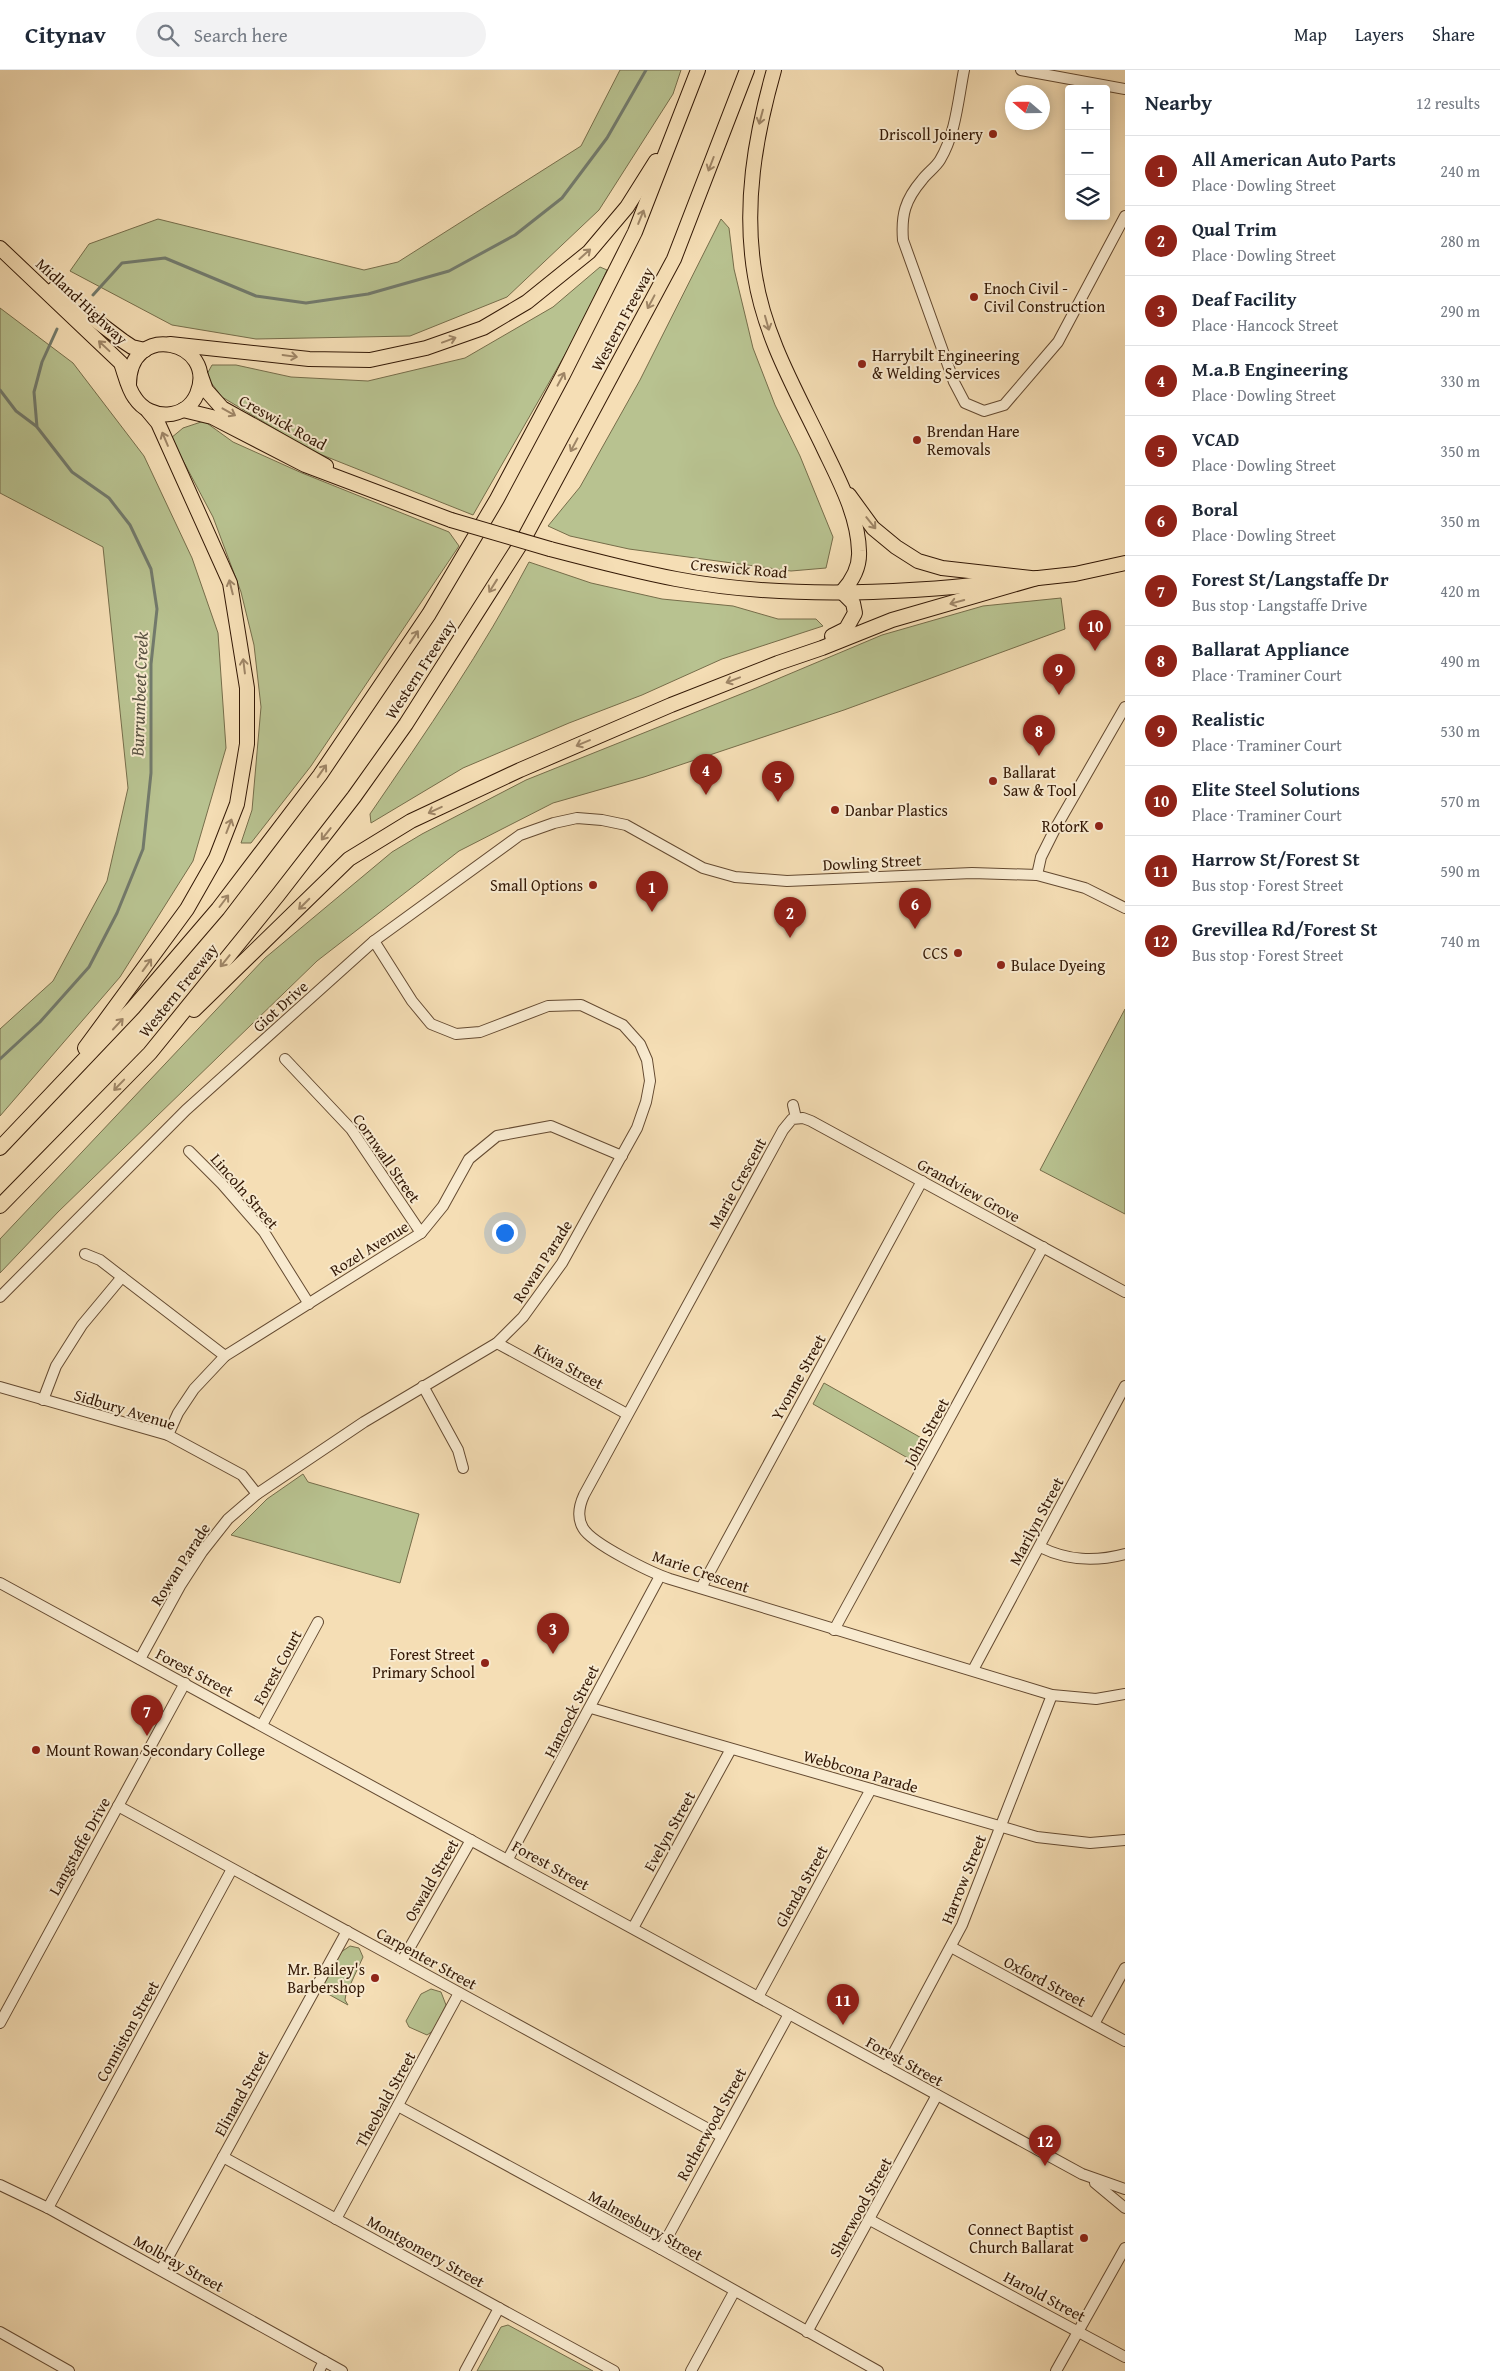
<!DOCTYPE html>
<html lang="en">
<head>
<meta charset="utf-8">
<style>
	body { margin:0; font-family:"Gentium Book Plus",serif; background:#f2f2f3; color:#1f2937 }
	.controls { position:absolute; right:15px; top:15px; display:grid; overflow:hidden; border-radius:5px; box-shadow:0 2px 12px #0003 }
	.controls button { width:45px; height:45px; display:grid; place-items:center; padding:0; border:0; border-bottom:1px solid #e0e1e3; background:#fff; color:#1f2937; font:25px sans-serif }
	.compass { position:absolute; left:1005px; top:15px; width:45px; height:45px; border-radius:50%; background:#fff; box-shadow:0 2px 12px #0003; rotate:290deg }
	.you { position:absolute; left:504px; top:1162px; width:18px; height:18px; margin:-12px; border:4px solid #fff; border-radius:50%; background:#1a73e8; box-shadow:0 0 0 8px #1a73e833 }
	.badge { display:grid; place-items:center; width:32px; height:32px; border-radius:50%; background:#8f2418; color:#fff; font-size:16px; font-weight:700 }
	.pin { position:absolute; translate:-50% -41px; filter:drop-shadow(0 1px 2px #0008) }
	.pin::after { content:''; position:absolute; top:26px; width:18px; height:15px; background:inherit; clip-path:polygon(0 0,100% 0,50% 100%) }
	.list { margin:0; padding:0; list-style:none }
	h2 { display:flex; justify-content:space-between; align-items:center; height:65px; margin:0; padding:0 20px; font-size:21px }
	h2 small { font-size:16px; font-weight:400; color:#747a83 }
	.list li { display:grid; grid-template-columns:32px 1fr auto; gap:15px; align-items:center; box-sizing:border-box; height:70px; padding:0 20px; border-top:1px solid #e0e1e3 }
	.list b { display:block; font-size:19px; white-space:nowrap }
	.list p { margin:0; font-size:16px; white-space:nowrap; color:#747a83 }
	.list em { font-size:16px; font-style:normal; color:#747a83 }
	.icon { flex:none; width:28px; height:28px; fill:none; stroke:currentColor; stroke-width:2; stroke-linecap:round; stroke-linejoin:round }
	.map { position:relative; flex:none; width:1125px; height:2301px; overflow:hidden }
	header { display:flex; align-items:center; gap:30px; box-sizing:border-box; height:70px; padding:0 25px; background:#fff; border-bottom:1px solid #e0e1e3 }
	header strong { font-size:24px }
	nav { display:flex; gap:28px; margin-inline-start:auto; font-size:18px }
	.search { width:350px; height:45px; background:#f2f2f3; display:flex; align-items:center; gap:12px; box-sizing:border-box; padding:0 18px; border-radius:28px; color:#747a83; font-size:19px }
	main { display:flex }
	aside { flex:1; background:#fff }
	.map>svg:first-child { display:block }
</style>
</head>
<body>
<header>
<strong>Citynav</strong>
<div class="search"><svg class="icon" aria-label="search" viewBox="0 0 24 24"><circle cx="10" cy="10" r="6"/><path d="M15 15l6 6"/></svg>Search here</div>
<nav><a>Map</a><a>Layers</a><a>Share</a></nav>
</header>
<main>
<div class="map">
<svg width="1125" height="2301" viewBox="0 0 1125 2301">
	<rect width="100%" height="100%" fill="#f5deb5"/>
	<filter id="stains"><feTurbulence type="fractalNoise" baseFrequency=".004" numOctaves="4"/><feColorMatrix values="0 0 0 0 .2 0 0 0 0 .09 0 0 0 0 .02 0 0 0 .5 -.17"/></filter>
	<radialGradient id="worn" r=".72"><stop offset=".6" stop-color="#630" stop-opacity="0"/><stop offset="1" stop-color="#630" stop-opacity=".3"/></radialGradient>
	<!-- green -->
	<g fill="#b8c290" stroke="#766d4a">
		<polygon points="620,0 681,0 673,24 599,140 507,227 410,266 256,269 172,255 70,201 89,174 158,149 364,200 398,192 581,76"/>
		<polygon points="721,149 729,158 734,199 753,278 775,335 800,386 833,467 826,498 791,501 629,479 570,466 548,456 580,417 640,310"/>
		<polygon points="600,197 607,200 582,255 473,445 312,381 222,327 206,306 212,295 236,295 291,307 368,311 465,288 553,237"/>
		<polygon points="0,238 73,293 144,386 192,488 218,563 226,678 193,791 120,907 0,1046 0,959 53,911 107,811 128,718 103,477 0,423"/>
		<polygon points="204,351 233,372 302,403 449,462 459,476 311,696 251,773 241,773 252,740 261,637 254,575 241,522 213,447 171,368 183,358"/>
		<path d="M529,492l62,21 71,16 71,7 45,13h38l7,7 -101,33 -80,36 -73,28 -106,45 -92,55 -1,-9c56,-82 113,-164 159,-252z"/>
		<polygon points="1061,528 1065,559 844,640 644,707 553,733 459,781 317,891 58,1142 0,1203 0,1169 265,888 392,782 422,764 526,710 756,618 882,565 983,536"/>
		<polygon points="1125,939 1125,1144 1040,1100"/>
		<polygon points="824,1313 925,1370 913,1391 813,1334"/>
		<polygon points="303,1404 308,1412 419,1444 400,1513 231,1465 267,1429"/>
		<polygon points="350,1876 359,1878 363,1887 346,1924 345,1930 348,1935 321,1920 341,1882"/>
		<polygon points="431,1919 441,1922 446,1935 433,1961 427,1965 409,1957 406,1951 421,1924"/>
		<polygon points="508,2255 593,2301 477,2301 501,2257"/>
	</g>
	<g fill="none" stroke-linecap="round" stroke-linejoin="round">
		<!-- stream -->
		<g stroke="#727a6c" stroke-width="3">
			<polyline points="93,225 122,193 165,188 256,226 306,233 368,224 449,201 515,165 562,128 607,68 646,0"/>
			<polyline points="0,320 16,341 36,356"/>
			<polyline points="0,989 40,952 89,897 117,843 143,779 151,703 151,594 157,539 151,499 130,455 109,428 72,402 37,357 34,322 42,292 57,259"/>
		</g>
		<!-- minor casing -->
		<g stroke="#644a31" stroke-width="12">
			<g id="minor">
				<path d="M964,0c-6,30 -8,63 -24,90 -4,7 -13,13 -18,20 -17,20 -21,35 -19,60l51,142 11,21 19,8 20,-6 54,-63 67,-126"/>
				<polyline points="1021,0 1125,19"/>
				<polyline points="1037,805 1041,787 1055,759 1125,637"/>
				<polyline points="285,989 351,1059 421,1163"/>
				<polyline points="793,1035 796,1048"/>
				<polyline points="189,1081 222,1114 264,1162 309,1234"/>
				<polyline points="85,1184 100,1190 122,1207"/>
				<path d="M1125,1222l-314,-171 -8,-3 -11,1 -9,11 -199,365c-5,11 -7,23 -1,33 9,16 69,45 87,51l382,116 44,4 29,-5"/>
				<polyline points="0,1227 186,1040 374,871 520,765 554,753 577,748 602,750 626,755 703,798 735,807 787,811 972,803 1037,805 1085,818 1125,838"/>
				<polyline points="497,1273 627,1344"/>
				<polyline points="423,1316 458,1380 463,1398"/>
				<polyline points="0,1317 168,1365 242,1405 257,1424"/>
				<polyline points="43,1330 56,1296 82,1255 122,1207 225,1286"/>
				<polyline points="168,1365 178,1343 194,1319 225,1286 421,1163 443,1136 469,1089 497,1066 551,1056 622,1086"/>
				<path d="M1040,1477c28,14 55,15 85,7"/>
				<polyline points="0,1513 1082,2104 1125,2119"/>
				<polyline points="701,1518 922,1111"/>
				<polyline points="834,1560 1043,1177"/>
				<polyline points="140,1589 180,1516 202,1482 228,1449 257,1424 364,1352 497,1273 523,1247 562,1193 637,1058 646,1032 650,1011 647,990 640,974 623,955 581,935 548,936 480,962 456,964 431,954 412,931 374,871"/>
				<polyline points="973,1600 1125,1316"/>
				<polyline points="591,1638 1037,1767 1090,1773 1125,1770"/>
				<polyline points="262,1655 318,1552"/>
				<polyline points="118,1736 721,2066"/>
				<polyline points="508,1789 660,1506"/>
				<polyline points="633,1858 731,1679"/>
				<polyline points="951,1877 1125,1971"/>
				<polyline points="402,1891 471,1770"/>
				<polyline points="758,1927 871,1719"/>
				<polyline points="0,1953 185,1613"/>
				<polyline points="1094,1954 1125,1898"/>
				<polyline points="886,1997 962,1855 1052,1625"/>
				<polyline points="398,2036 661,2179 878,2301"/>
				<polyline points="223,2087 614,2301"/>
				<polyline points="1095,2113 1125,2138"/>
				<polyline points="0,2115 48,2138 342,2301"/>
				<polyline points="48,2138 232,1799"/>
				<polyline points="336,2149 459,1923"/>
				<polyline points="870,2150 1125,2287"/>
				<polyline points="661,2179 789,1944"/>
				<polyline points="161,2200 347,1861"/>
				<polyline points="0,2262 69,2301"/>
				<polyline points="807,2262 937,2025"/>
				<polyline points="319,2301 324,2291"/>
				<polyline points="465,2301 499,2238"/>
				<polyline points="691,2301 734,2222"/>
				<polyline points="1056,2301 1125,2178"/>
			</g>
		</g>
		<!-- highway casing -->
		<g stroke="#331805" stroke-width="16">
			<g id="highway">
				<path d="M774,0c-19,67 -31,136 -19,206 10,63 43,118 70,175 15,31 33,65 34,100 1,15 -7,30 -17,41"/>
				<path d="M0,178l121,115c4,11 7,26 14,35 15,23 51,22 62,-4 22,-53 -69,-75 -68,-8"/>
				<polyline points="54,219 123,271 132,277 145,280"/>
				<polyline points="170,274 309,289 370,290 426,278 483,258 527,232 589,182 627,137 656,91"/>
				<polyline points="201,306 206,320 222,338 326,396"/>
				<polyline points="183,340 212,347 305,395 451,450"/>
				<polyline points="849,425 873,458 896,477 918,491 942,498 1031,508"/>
				<path d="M550,479c42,11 84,22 126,30 103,20 222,15 326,3"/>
				<polyline points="1029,509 1075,504 1125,493"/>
				<polyline points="832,566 846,559 855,543 853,533 842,522"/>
				<polyline points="194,940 349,789 411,751 520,700 671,635 778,593 822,578 892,550 1037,508"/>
				<polyline points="85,978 187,839 216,788 237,734 247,674 247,618 230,513 158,353 148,341"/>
				<polyline points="0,1078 133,938 218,839 320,705 429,544 497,429 563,305 635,162 698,0"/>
				<polyline points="0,1136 150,983 278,825 354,727 406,654 525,467 674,189 747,0"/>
			</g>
		</g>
		<!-- minor -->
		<use href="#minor" stroke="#f8eacf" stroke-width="10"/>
		<!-- highway -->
		<use href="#highway" stroke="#f5deb5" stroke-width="14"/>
		<!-- highway-bridge casing -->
		<g stroke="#331805" stroke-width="16" stroke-linecap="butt">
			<polyline id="highway-bridge" points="451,450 550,479"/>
		</g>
		<!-- highway-bridge -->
		<use href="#highway-bridge" stroke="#f5deb5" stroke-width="14"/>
	</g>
	<!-- one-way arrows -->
	<defs><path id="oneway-shaft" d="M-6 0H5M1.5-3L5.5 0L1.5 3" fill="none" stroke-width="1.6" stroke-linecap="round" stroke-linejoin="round" transform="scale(1.25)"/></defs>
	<g stroke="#9e8566">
		<use href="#oneway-shaft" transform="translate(761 47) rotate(105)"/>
		<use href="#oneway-shaft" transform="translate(711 94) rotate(111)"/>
		<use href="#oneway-shaft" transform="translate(641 147) rotate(-68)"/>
		<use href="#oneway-shaft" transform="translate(585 184) rotate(-42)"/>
		<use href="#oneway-shaft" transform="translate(651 232) rotate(118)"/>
		<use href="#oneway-shaft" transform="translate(767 253) rotate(74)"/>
		<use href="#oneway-shaft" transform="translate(449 270) rotate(-20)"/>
		<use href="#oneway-shaft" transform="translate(104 276) rotate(-137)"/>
		<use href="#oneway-shaft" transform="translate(290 286) rotate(8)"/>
		<use href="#oneway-shaft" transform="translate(561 309) rotate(-62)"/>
		<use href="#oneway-shaft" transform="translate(229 342) rotate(29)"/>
		<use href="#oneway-shaft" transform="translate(165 369) rotate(-113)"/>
		<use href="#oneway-shaft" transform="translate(574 375) rotate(118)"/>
		<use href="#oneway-shaft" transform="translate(871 453) rotate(51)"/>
		<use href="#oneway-shaft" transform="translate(493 516) rotate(122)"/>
		<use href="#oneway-shaft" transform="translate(231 517) rotate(-104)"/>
		<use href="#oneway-shaft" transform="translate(957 532) rotate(165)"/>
		<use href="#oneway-shaft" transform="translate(414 567) rotate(-56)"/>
		<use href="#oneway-shaft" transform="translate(244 596) rotate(-97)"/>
		<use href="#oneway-shaft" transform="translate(733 610) rotate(159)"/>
		<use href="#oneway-shaft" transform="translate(583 673) rotate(157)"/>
		<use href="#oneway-shaft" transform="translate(322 701) rotate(-55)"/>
		<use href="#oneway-shaft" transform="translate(435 740) rotate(155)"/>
		<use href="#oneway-shaft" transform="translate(229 756) rotate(-69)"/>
		<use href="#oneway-shaft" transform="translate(326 764) rotate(128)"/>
		<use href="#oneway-shaft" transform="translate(224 831) rotate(-53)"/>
		<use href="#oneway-shaft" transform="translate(304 834) rotate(135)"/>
		<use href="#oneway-shaft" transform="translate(225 891) rotate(129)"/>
		<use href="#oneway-shaft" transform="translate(147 895) rotate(-54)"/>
		<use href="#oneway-shaft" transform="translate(118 954) rotate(-47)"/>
		<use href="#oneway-shaft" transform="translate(119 1015) rotate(134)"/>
	</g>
	<!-- markers -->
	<g fill="#8f2418" stroke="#f8eacf" stroke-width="2">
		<circle cx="993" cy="64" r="5"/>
		<circle cx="974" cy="227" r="5"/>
		<circle cx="862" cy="294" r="5"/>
		<circle cx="917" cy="370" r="5"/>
		<circle cx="993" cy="711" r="5"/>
		<circle cx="835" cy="740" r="5"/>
		<circle cx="1099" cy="756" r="5"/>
		<circle cx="593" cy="815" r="5"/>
		<circle cx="958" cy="883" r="5"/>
		<circle cx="1001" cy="895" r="5"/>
		<circle cx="485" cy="1593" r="5"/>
		<circle cx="36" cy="1680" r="5"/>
		<circle cx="375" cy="1908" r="5"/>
		<circle cx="1084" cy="2168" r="5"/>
	</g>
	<g text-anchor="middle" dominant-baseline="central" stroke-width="4" stroke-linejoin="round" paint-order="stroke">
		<!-- poi labels -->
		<g font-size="16" fill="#331805" stroke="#f8eacf" text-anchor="end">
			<text x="983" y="64">Driscoll Joinery</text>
			<text x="984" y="218" text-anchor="start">Enoch Civil -<tspan x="984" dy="18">Civil Construction</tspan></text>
			<text x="872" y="285" text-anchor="start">Harrybilt Engineering<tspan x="872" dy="18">&amp; Welding Services</tspan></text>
			<text x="927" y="361" text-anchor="start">Brendan Hare<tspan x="927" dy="18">Removals</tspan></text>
			<text x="1003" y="702" text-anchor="start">Ballarat<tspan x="1003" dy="18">Saw &amp; Tool</tspan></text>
			<text x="845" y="740" text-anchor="start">Danbar Plastics</text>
			<text x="1089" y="756">RotorK</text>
			<text x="583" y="815">Small Options</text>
			<text x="948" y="883">CCS</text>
			<text x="1011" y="895" text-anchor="start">Bulace Dyeing</text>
			<text x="475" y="1584">Forest Street<tspan x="475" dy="18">Primary School</tspan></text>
			<text x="46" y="1680" text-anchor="start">Mount Rowan Secondary College</text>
			<text x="365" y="1899">Mr. Bailey's<tspan x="365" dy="18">Barbershop</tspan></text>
			<text x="1074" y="2159">Connect Baptist<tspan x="1074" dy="18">Church Ballarat</tspan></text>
		</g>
		<!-- street labels -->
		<g font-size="16" fill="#331805" stroke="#f8eacf">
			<text transform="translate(82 231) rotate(43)">Midland Highway</text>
			<text transform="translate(622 249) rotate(-62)">Western Freeway</text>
			<text transform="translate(283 352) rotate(29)">Creswick Road</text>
			<text transform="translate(739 498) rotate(5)">Creswick Road</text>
			<text transform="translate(420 599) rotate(-57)">Western Freeway</text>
			<text transform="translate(872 792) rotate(-3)">Dowling Street</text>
			<text transform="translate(178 920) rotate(-51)">Western Freeway</text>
			<text transform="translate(280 936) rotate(-42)">Giot Drive</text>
			<text transform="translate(387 1088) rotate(55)">Cornwall Street</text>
			<text transform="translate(737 1113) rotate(-61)">Marie Crescent</text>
			<text transform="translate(969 1120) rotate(29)">Grandview Grove</text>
			<text transform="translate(245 1121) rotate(49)">Lincoln Street</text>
			<text transform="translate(369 1178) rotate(-32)">Rozel Avenue</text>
			<text transform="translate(542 1191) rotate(-57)">Rowan Parade</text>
			<text transform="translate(569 1296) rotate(29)">Kiwa Street</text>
			<text transform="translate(798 1307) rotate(-61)">Yvonne Street</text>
			<text transform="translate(125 1339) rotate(17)">Sidbury Avenue</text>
			<text transform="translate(926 1362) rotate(-61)">John Street</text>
			<text transform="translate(1036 1451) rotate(-62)">Marilyn Street</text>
			<text transform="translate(180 1494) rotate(-57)">Rowan Parade</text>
			<text transform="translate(701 1501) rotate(19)">Marie Crescent</text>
			<text transform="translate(277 1597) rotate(-61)">Forest Court</text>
			<text transform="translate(195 1602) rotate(28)">Forest Street</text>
			<text transform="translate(571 1641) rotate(-63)">Hancock Street</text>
			<text transform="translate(861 1701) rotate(16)">Webbcona Parade</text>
			<text transform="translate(669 1761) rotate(-61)">Evelyn Street</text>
			<text transform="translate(79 1776) rotate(-61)">Langstaffe Drive</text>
			<text transform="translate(551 1795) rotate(29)">Forest Street</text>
			<text transform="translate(963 1809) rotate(-68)">Harrow Street</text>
			<text transform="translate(431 1810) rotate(-60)">Oswald Street</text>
			<text transform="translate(801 1816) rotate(-61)">Glenda Street</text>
			<text transform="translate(427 1888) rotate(29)">Carpenter Street</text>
			<text transform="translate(1045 1911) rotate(28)">Oxford Street</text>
			<text transform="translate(127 1961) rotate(-61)">Conniston Street</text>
			<text transform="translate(905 1991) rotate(29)">Forest Street</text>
			<text transform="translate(241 2023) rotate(-61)">Elinand Street</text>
			<text transform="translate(385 2029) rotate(-61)">Theobald Street</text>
			<text transform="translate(711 2054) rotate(-61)">Rotherwood Street</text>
			<text transform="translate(860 2137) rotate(-61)">Sherwood Street</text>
			<text transform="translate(646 2155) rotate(29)">Malmesbury Street</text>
			<text transform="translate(426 2181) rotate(29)">Montgomery Street</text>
			<text transform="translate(179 2193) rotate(29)">Molbray Street</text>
			<text transform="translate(1045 2226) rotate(28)">Harold Street</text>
		</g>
		<!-- water labels -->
		<g font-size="18" font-style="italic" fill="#585141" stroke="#f8eacf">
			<text transform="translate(139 624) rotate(-88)">Burrumbeet Creek</text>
		</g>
	</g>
	<rect width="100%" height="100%" filter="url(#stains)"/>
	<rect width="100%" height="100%" fill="url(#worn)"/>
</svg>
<div class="controls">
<button>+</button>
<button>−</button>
<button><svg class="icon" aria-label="layers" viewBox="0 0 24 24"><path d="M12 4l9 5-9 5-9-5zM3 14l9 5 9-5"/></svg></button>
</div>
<svg class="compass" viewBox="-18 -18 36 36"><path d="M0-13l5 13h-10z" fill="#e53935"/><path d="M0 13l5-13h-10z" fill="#747a83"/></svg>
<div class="you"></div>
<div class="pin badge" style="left:652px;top:842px">1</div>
<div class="pin badge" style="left:790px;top:868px">2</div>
<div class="pin badge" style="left:553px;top:1584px">3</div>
<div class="pin badge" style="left:706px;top:725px">4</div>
<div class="pin badge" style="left:778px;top:732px">5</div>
<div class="pin badge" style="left:915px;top:859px">6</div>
<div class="pin badge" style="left:147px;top:1666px">7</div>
<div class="pin badge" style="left:1039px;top:686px">8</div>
<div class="pin badge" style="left:1059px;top:625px">9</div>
<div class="pin badge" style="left:1095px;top:581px">10</div>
<div class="pin badge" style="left:843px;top:1955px">11</div>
<div class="pin badge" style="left:1045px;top:2096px">12</div>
</div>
<aside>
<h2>Nearby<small>12 results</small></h2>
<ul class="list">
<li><span class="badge">1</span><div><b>All American Auto Parts</b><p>Place · Dowling Street</p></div><em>240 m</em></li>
<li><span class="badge">2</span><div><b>Qual Trim</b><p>Place · Dowling Street</p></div><em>280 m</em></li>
<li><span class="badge">3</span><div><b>Deaf Facility</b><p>Place · Hancock Street</p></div><em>290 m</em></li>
<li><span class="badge">4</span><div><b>M.a.B Engineering</b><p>Place · Dowling Street</p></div><em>330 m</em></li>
<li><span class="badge">5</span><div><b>VCAD</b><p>Place · Dowling Street</p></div><em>350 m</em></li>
<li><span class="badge">6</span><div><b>Boral</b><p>Place · Dowling Street</p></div><em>350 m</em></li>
<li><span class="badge">7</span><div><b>Forest St/Langstaffe Dr</b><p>Bus stop · Langstaffe Drive</p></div><em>420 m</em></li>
<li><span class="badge">8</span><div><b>Ballarat Appliance</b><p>Place · Traminer Court</p></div><em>490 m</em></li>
<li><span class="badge">9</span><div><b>Realistic</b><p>Place · Traminer Court</p></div><em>530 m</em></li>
<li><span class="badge">10</span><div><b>Elite Steel Solutions</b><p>Place · Traminer Court</p></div><em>570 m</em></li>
<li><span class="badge">11</span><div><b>Harrow St/Forest St</b><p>Bus stop · Forest Street</p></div><em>590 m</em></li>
<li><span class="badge">12</span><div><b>Grevillea Rd/Forest St</b><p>Bus stop · Forest Street</p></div><em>740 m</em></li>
</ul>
</aside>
</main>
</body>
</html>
